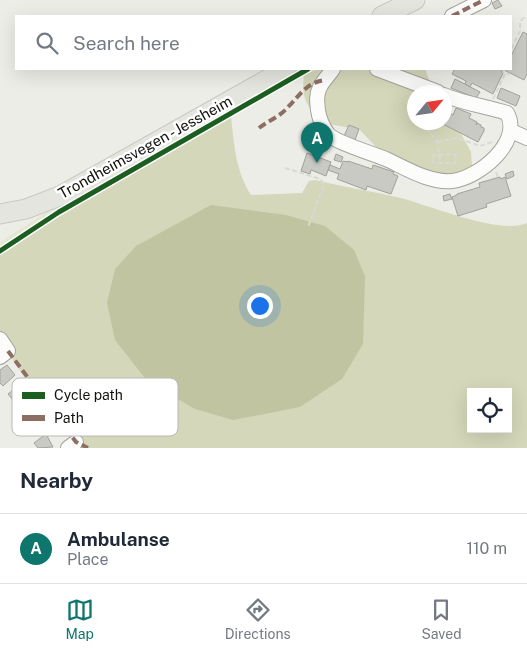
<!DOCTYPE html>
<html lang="en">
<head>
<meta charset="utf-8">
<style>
	body { margin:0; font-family:"Public Sans",sans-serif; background:#f2f2f3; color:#1f2937 }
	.controls { position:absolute; right:15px; bottom:15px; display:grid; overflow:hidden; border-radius:0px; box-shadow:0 5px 20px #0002 }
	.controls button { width:45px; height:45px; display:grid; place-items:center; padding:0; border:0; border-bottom:1px solid #e0e1e3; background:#fff; color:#1f2937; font:25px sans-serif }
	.compass { position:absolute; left:407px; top:85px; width:45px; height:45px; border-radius:50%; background:#fff; box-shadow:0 5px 20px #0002; rotate:61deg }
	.you { position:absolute; left:259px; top:305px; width:18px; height:18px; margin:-12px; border:4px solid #fff; border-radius:50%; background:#1a73e8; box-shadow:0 0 0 8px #1a73e833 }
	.badge { display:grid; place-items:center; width:32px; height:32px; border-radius:50%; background:#0f766e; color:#fff; font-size:16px; font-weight:700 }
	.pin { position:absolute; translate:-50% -41px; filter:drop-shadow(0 1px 2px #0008) }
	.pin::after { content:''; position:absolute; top:26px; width:18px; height:15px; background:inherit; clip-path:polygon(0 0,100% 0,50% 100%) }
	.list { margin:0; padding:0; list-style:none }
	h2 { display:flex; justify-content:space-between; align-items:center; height:65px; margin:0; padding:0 20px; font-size:21px }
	h2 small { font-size:16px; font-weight:400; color:#747a83 }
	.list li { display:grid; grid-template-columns:32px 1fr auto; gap:15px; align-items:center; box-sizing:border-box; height:70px; padding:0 20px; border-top:1px solid #e0e1e3 }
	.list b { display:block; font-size:19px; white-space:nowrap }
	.list p { margin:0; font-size:16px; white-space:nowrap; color:#747a83 }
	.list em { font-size:16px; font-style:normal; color:#747a83 }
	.icon { flex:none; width:28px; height:28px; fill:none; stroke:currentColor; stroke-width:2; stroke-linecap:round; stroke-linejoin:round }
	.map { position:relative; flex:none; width:527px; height:448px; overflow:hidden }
	.search { position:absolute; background:#fff; box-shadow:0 5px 20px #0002; left:15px; right:15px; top:15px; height:55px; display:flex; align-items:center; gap:12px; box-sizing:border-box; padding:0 18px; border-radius:0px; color:#747a83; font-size:19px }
	.sheet { height:135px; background:#fff }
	nav { display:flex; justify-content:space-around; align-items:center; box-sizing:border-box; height:70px; border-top:1px solid #e0e1e3; background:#fff; font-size:14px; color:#747a83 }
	nav a { display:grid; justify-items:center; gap:2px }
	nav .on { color:#0f766e }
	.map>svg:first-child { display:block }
</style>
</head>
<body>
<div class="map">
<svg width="527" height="448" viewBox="0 0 527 448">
	<rect width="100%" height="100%" fill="#ecede6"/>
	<!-- green -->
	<polygon fill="#e5e7d0" points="296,69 304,69 69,203 0,248 0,243 2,241 68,198"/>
	<!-- forest -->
	<g fill="#d4d7b9" fill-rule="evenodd">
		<path d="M318,69h107l9,23h-20v30l30,1 17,11 10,18 1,14 -10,6 -24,3 -26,-7 -36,-21 -16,-17 -41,-8c-12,-18 -18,-24 -15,-47z"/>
		<path d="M231,117c3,27 5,55 20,78l51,-2 7,-12 6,-1c29,7 61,12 90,19 27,8 97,36 122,24v225h-439l-46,-44 -42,-64v-85c74,-51 153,-95 231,-138zM471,392h37v37h-37z"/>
	</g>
	<!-- water -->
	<polygon fill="#c1c4a1" points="211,205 286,215 325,226 354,250 365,276 363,344 342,379 300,407 233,420 195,409 148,382 115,340 107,303 115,269 136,246"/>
	<!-- building -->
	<g fill="#c9cac4" stroke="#a1a29d">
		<polygon points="498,0 502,6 495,9 492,3"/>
		<polygon points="523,32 527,34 527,74 524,80 504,70 505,69 511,69 511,56"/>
		<polygon points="455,69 503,69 501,72 503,73 493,94 472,83 470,87 465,84 466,81 452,74"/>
		<polygon points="455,79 480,92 476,98 451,88"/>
		<polygon points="501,88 520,96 516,106 497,98"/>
		<polygon points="456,108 471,114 469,118 477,122 476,125 477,123 481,125 481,127 484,128 484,131 478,142 439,122 444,122 444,109 453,115"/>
		<polygon points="349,125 359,129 355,140 344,136"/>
		<polygon points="307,153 331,162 326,176 311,170 310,174 301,171"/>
		<polygon points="336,154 343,157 341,162 334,160"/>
		<polygon points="343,161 348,162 348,161 372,169 373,165 394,172 393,174 398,176 391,194 367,186 366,190 337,179 339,174 328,170 330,165 340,169"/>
		<polygon points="513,171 514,176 507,179 505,174"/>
		<polygon points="500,177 501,179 505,177 511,196 486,204 487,207 458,216 452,197 457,195 457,194 480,187 479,183"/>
		<polygon points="450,194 452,199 444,201 443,196"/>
		<polygon points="7,365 15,375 3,386 0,383 0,370"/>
		<polygon points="21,384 25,389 12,399 8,394"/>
		<polygon points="25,389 29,395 17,406 12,399"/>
		<polygon points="46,434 53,447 38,448 34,443"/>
	</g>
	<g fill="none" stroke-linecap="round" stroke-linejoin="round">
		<!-- minor casing -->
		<g stroke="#a3a39e" stroke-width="16">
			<g id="minor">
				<polyline points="452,16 484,0"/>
				<path d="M333,69c-4,6 -10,12 -13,18 -4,8 -3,15 -2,23 1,8 5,17 10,24 8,9 47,20 60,26 19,9 42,23 64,21 27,-3 71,-39 55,-68 -21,-7 -42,-9 -63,-18"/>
				<polyline points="377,69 438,92"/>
				<polyline points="511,131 527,138"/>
				<polyline points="0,339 8,351 0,357"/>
				<polyline points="68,448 76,442"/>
			</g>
		</g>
		<!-- major casing -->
		<g stroke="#c9c9c6" stroke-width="21">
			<g id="major">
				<polyline points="382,16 415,0"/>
				<polyline points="0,214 26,209 62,195 286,69"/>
			</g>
		</g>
		<!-- path -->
		<g stroke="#d9dad8" stroke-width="2" stroke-dasharray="5 2.5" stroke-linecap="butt">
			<polyline points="511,56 511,50 520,31 520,22 523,18 527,18"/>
			<polyline points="505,69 503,72 509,74"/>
			<polyline points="493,99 505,74"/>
			<polyline points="422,122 437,142 441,163"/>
			<polyline points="437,142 457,138 480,146 492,142"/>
			<polygon points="454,154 457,159 455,163 437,163 432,161 432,157 435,155"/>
			<polyline points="285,168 320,179 324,184 308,227"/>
			<polyline points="496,172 498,178"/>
		</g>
		<!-- minor -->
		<use href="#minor" stroke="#fcfcfb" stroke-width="14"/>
		<!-- major -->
		<use href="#major" stroke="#e5e5df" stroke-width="19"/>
		<!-- quiet -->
		<g stroke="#8d6e63" stroke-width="4" stroke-dasharray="8 4" stroke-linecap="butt">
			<polyline points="452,16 484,0"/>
			<path d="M259,128c9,-7 22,-12 29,-21 12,-12 19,-25 37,-27"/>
			<polyline points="8,351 76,442 88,448"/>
		</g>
		<!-- cycleway casing -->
		<g stroke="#fff" stroke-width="8">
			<polyline id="cycleway" points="0,251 59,212 308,69"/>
		</g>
		<!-- cycleway -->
		<use href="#cycleway" stroke="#1b5e20" stroke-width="5"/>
	</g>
	<g text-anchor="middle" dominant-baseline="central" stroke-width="5" stroke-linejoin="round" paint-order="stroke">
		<!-- street labels -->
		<g font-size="15" fill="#13130f" stroke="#fff">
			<text transform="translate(145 147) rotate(-29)">Trondheimsvegen - Jessheim</text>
		</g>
	</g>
	<!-- legend -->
	<rect x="12" y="378" width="166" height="58" rx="8" fill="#fff" stroke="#b8b8b7" stroke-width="1"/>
	<rect x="22" y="392" width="23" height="7" fill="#1b5e20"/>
	<rect x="22" y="415" width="23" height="6" fill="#8d6e63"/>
	<g font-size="14" fill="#13130f">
		<text x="54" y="400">Cycle path</text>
		<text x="54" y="423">Path</text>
	</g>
</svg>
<div class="controls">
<button><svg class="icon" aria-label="locate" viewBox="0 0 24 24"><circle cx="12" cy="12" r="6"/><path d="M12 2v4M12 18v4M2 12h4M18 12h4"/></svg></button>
</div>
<svg class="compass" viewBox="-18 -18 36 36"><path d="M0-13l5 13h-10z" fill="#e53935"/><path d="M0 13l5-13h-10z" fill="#747a83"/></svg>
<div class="you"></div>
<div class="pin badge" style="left:317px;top:163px">A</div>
<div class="search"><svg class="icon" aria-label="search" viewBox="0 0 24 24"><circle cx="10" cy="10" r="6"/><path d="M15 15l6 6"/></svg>Search here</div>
</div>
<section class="sheet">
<h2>Nearby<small></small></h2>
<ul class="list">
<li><span class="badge">A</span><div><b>Ambulanse</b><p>Place</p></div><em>110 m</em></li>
</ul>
</section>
<nav>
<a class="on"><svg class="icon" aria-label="map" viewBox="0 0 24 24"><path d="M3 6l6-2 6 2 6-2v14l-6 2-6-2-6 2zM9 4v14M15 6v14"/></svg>Map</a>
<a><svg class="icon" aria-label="directions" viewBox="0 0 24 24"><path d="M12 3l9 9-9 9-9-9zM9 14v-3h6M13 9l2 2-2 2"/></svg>Directions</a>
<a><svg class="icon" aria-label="saved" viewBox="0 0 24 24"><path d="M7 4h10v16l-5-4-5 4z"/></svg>Saved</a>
</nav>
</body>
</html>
